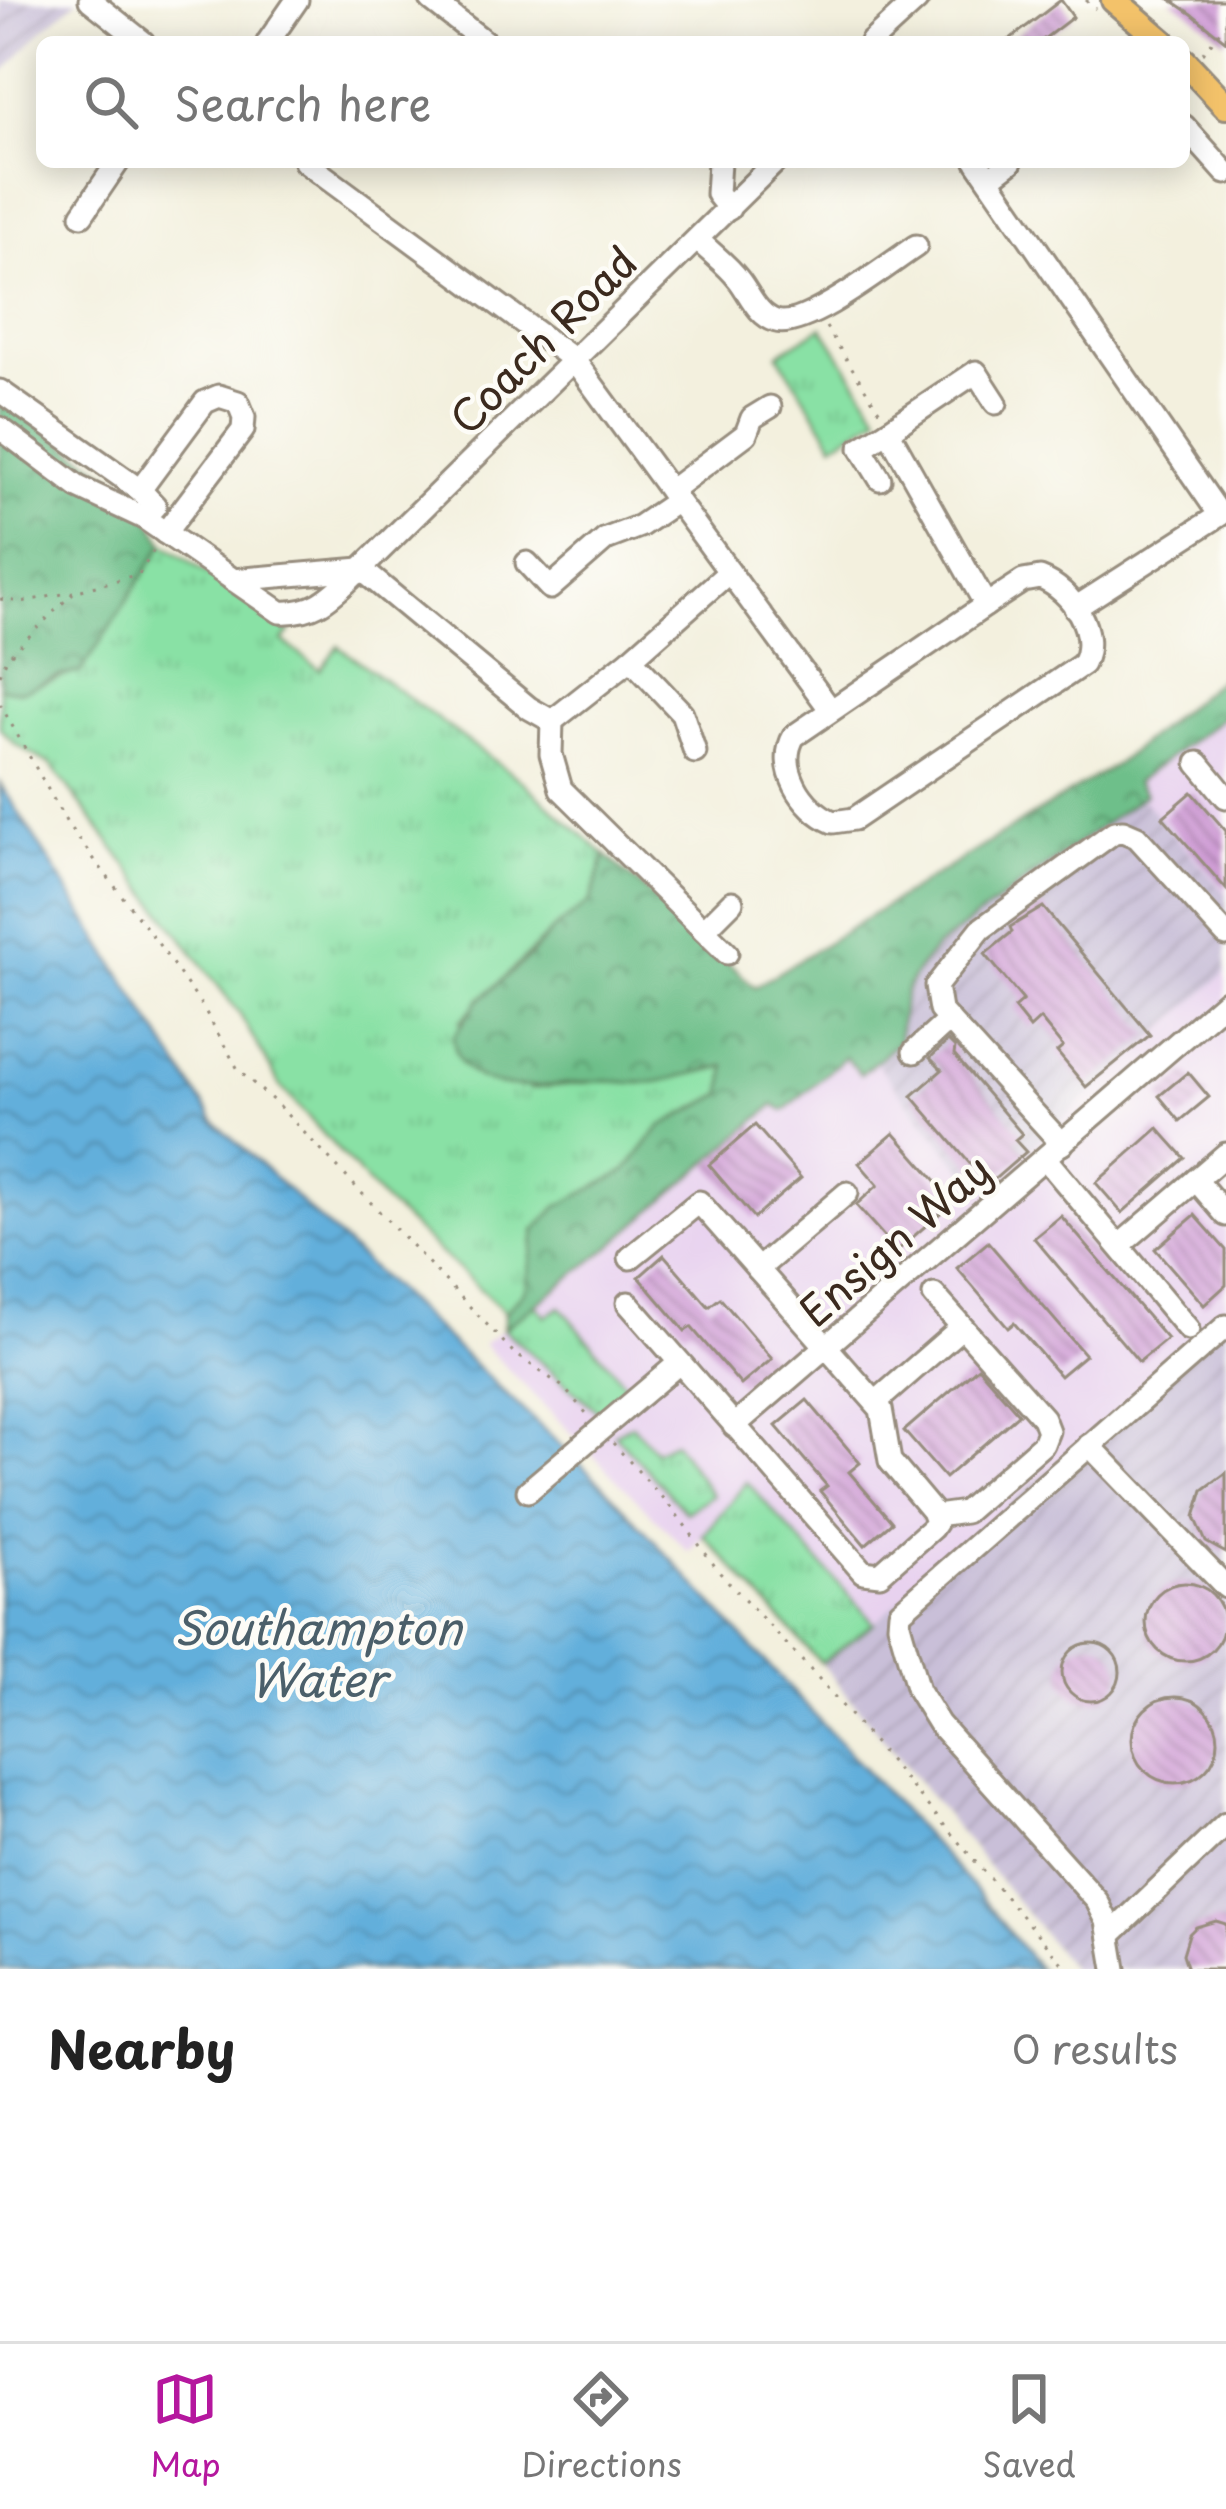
<!DOCTYPE html>
<html lang="en">
<head>
<meta charset="utf-8">
<style>
	body { margin:0; font-family:"Playpen Sans",sans-serif; background:#f2f2f2; color:#222 }
	.list { margin:0; padding:0; list-style:none }
	h2 { display:flex; justify-content:space-between; align-items:center; height:156px; margin:0; padding:0 48px; font-size:51px }
	h2 small { font-size:39px; font-weight:400; color:#767676 }
	.icon { flex:none; width:66px; height:66px; fill:none; stroke:currentColor; stroke-width:2; stroke-linecap:round; stroke-linejoin:round }
	.map { position:relative; flex:none; width:1226px; height:1969px; overflow:hidden }
	.search { position:absolute; background:#fff; box-shadow:0 6px 30px #0003; left:36px; right:36px; top:36px; height:132px; display:flex; align-items:center; gap:30px; box-sizing:border-box; padding:0 42px; border-radius:18px; color:#767676; font-size:45px }
	.sheet { height:372px; background:#fff }
	nav { display:flex; justify-content:space-around; align-items:center; box-sizing:border-box; height:168px; border-top:3px solid #e0e0e0; background:#fff; font-size:33px; color:#767676 }
	nav a { display:grid; justify-items:center; gap:6px }
	nav .on { color:#b5179e }
	.map>svg:first-child { display:block }
</style>
</head>
<body>
<div class="map">
<svg width="1226" height="1969" viewBox="0 0 1226 1969">
	<defs>
		<pattern id="industrial-furrows" width="10" height="10" patternUnits="userSpaceOnUse" patternTransform="scale(3)"><rect width="10" height="10" fill="#c9bfd8"/><path d="M-1 1l2-2M0 10L10 0M9 11l2-2" fill="none" stroke="#aea4b9"/></pattern>
		<pattern id="grass-tufts" width="24" height="20" patternUnits="userSpaceOnUse" patternTransform="scale(3)"><rect width="24" height="20" fill="#89e1a5"/><path d="M3 7l-1-3M5 7V3M7 7l1-3M15 17l-1-3M17 17v-4M19 17l1-3" fill="none" stroke="#77c18e"/></pattern>
		<pattern id="forest-crowns" width="20" height="18" patternUnits="userSpaceOnUse" patternTransform="scale(3)"><rect width="20" height="18" fill="#6ebf8a"/><path d="M2 6a3 3 0 1 1 6 0M12 15a3 3 0 1 1 6 0" fill="none" stroke="#5c9b70"/></pattern>
		<pattern id="water-waves" width="16" height="10" patternUnits="userSpaceOnUse" patternTransform="scale(3)"><rect width="16" height="10" fill="#62afdb"/><path d="M0 5q4-4 8 0t8 0" fill="none" stroke="#528fb1"/></pattern>
		<pattern id="building-back-hatch" width="6" height="6" patternUnits="userSpaceOnUse" patternTransform="scale(3)"><rect width="6" height="6" fill="#cf9cd5"/><path d="M-1 5l2 2M0 0l6 6M5-1l2 2" fill="none" stroke="#a97fac"/></pattern>
	</defs>
	<rect width="100%" height="100%" fill="#fdfcf7"/>
	<filter id="ink" filterUnits="userSpaceOnUse"><feTurbulence type="fractalNoise" baseFrequency=".00833" numOctaves="2"/><feDisplacementMap in="SourceGraphic" scale="24" xChannelSelector="R" yChannelSelector="G"/><feConvolveMatrix kernelMatrix="1 2 1 2 8 2 1 2 1" color-interpolation-filters="sRGB"/></filter>
	<filter id="wash" filterUnits="userSpaceOnUse"><feTurbulence type="fractalNoise" baseFrequency=".004" numOctaves="4" result="noise"/><feDisplacementMap in="SourceGraphic" scale="48" xChannelSelector="R" yChannelSelector="G"/><feGaussianBlur stdDeviation="2.7" result="paint"/><feColorMatrix in="noise" values="0 0 0 0 0 0 0 0 0 0 0 0 0 0 0 0 0 1.4 0 .05"/><feComposite in="paint" operator="in"/></filter>
	<g filter="url(#wash)">
		<rect width="100%" height="100%" fill="#f3f0de"/>
		<!-- built -->
		<polygon fill="#e8d2ef" points="1226,715 1226,1316 874,1623 747,1482 689,1552 483,1344 605,1251 774,1105 784,1111 845,1057 862,1074 899,1042 935,948 1144,794 1135,782"/>
		<!-- industrial -->
		<g fill="url(#industrial-furrows)">
			<polygon points="0,0 78,0 43,29 0,76"/>
			<polygon points="1140,797 1226,894 1226,972 982,1192 875,1062 899,1041 901,998 908,981 935,948"/>
			<polygon points="1226,1316 1226,1969 1072,1969 821,1663 874,1623"/>
		</g>
		<!-- grass -->
		<g fill="url(#grass-tufts)" stroke="#628662" stroke-width="3">
			<polygon points="822,327 879,416 834,444 778,354"/>
			<path d="M164,543l126,89 -7,9 37,29 18,-24 185,136 82,73 -15,47 -39,30 -91,89 70,68 70,-8h60l68,-15 -5,27 -63,34 -34,44 -69,37 -22,23 -9,58 -21,23 -122,-112 -102,-113 -42,-74 -188,-248 -37,-22 -14,-15v-40c28,3 54,-9 81,-17z"/>
			<polygon points="535,1304 546,1316 561,1307 627,1386 625,1399 604,1417 503,1329"/>
			<polygon points="632,1424 655,1451 674,1442 712,1495 686,1512 614,1434"/>
			<polygon points="747,1482 874,1623 821,1663 703,1535"/>
		</g>
		<!-- forest -->
		<g fill="url(#forest-crowns)" stroke="#547454" stroke-width="3">
			<polygon points="0,398 135,493 164,543 81,672 59,676 22,691 0,688"/>
			<path d="M1223,676l3,39 -90,67 9,12 -210,154c-30,36 -34,46 -36,93l-38,33 -16,-17 -61,54 -10,-6 -169,146 -102,78 2,-17 21,-23 10,-59 21,-23 69,-36 34,-44 63,-33 3,-28c-22,4 -42,10 -64,15 -22,5 -44,-1 -66,0 -46,3 -136,25 -143,-44l26,-37 49,-42 23,-26 39,-30 15,-47 150,132 363,-224z"/>
		</g>
		<!-- water -->
		<polygon fill="url(#water-waves)" stroke="#4e6c7c" stroke-width="3" points="0,783 214,1121 604,1486 976,1891 1039,1969 0,1969"/>
		<g id="blocks">
			<!-- building -->
			<g fill="url(#building-back-hatch)">
				<polygon points="1061,0 1073,17 1040,42 1006,42"/>
				<polygon points="1171,0 1226,0 1226,41 1192,14"/>
				<polygon points="1192,792 1226,831 1226,889 1163,817"/>
				<polygon points="1043,907 1150,1035 1086,1087 1057,1052 1063,1047 1040,1019 1030,1028 1014,1008 1023,1000 985,954 1012,932 1010,927"/>
				<polygon points="948,1041 955,1048 954,1055 1022,1134 1015,1140 1026,1152 988,1185 912,1096 942,1070 930,1058"/>
				<polygon points="1188,1072 1209,1097 1180,1121 1159,1096"/>
				<polygon points="755,1125 801,1178 754,1218 709,1165"/>
				<polygon points="1158,1128 1185,1158 1122,1213 1096,1183"/>
				<polygon points="894,1133 954,1201 897,1251 856,1205 878,1185 859,1163"/>
				<polygon points="1195,1215 1226,1250 1226,1285 1204,1305 1155,1249"/>
				<polygon points="1061,1216 1167,1339 1139,1362 1034,1238"/>
				<polygon points="988,1242 1085,1355 1060,1376 1014,1323 1008,1328 957,1268"/>
				<polygon points="664,1255 709,1307 720,1298 772,1359 741,1385 691,1327 685,1331 639,1277"/>
				<polygon points="978,1367 1019,1414 945,1478 904,1431"/>
				<polygon points="807,1400 860,1463 849,1472 892,1522 865,1545 820,1491 827,1486 776,1426"/>
				<polygon points="1226,1473 1226,1553 1206,1542 1195,1517 1203,1490"/>
				<circle cx="1185" cy="1622" r="39"/>
				<circle cx="1091" cy="1672" r="29"/>
				<circle cx="1175" cy="1740" r="43"/>
				<polygon points="1216,1921 1226,1924 1226,1969 1188,1969 1183,1954 1189,1934 1196,1927"/>
			</g>
		</g>
	</g>
	<g filter="url(#ink)">
		<use href="#blocks" fill-opacity="0" stroke="#978d7e" stroke-width="3"/>
		<g fill="none" stroke-linecap="round" stroke-linejoin="round">
			<!-- minor casing -->
			<g stroke="#978d7e" stroke-width="27">
				<g id="minor">
					<polyline points="90,0 143,42"/>
					<polyline points="431,0 485,42"/>
					<polyline points="268,42 297,0"/>
					<polyline points="871,42 917,0"/>
					<polyline points="1184,126 1226,173"/>
					<polyline points="305,162 574,360 830,709"/>
					<polyline points="719,162 717,194 729,209"/>
					<polyline points="977,162 1220,515 1075,608"/>
					<polyline points="990,178 1011,162"/>
					<polyline points="82,215 118,162"/>
					<path d="M698,240c13,13 30,25 41,40 11,14 18,35 37,41 29,9 114,-58 140,-75"/>
					<path d="M0,391l140,99 15,16 -11,12 136,94c39,2 53,-18 81,-43l414,-407"/>
					<polyline points="0,428 78,487 144,518"/>
					<polyline points="880,479 861,448 888,431"/>
					<polyline points="140,490 205,402 219,396 238,402 244,417 243,430 165,533"/>
					<polyline points="670,491 746,434 752,418 770,407"/>
					<polyline points="527,563 550,588 606,539 640,526 677,501"/>
					<path d="M1040,578c32,12 59,54 43,86l-229,155 -21,3c-31,-13 -57,-55 -39,-86l192,-131 37,-24z"/>
					<polyline points="233,580 361,569 529,708 552,721 631,659 729,572"/>
					<polyline points="986,605 888,431 976,372 996,403"/>
					<polyline points="631,659 682,713 695,752"/>
					<polyline points="552,721 551,754 561,789 727,953"/>
					<polyline points="1198,763 1226,797"/>
					<polyline points="704,930 732,902"/>
					<polyline points="949,1020 940,1010 936,986 981,929 1114,832 1123,831 1137,837 1226,935"/>
					<polyline points="914,1052 949,1020 1062,1144"/>
					<polyline points="1045,1158 1188,1329"/>
					<polyline points="1196,1180 1226,1215"/>
					<polyline points="1120,1245 1226,1154"/>
					<polyline points="758,1269 847,1193"/>
					<polyline points="934,1295 1043,1418 1048,1431 1043,1444 965,1512 936,1516"/>
					<polyline points="628,1303 863,1572 880,1574 932,1528 936,1522 932,1511 890,1461 881,1409 699,1202 630,1258"/>
					<polyline points="876,1402 962,1327"/>
					<polyline points="734,1426 1226,1001"/>
					<polyline points="1089,1445 1226,1587"/>
					<polyline points="528,1491 679,1363"/>
					<polyline points="1110,1935 1226,1824"/>
					<polyline points="1115,1969 1107,1921 1097,1901 939,1724 918,1690 899,1624 900,1612 1226,1326"/>
				</g>
			</g>
			<!-- major casing -->
			<g stroke="#978d7e" stroke-width="30">
				<g id="major">
					<polyline points="1114,0 1163,42"/>
					<polyline points="1184,61 1226,106"/>
				</g>
			</g>
			<!-- path -->
			<g stroke="#978d7e" stroke-width="3" stroke-dasharray="3 9" stroke-linecap="butt">
				<polyline points="1086,0 1096,9"/>
				<polyline points="1203,53 1226,23"/>
				<polyline points="826,327 882,415"/>
				<polyline points="0,599 21,602 73,592"/>
				<polyline points="0,675 7,658 74,592 139,574 154,550"/>
				<polyline points="0,704 68,825 155,939 204,1009 239,1071 276,1103 514,1353 563,1387 587,1414"/>
				<polyline points="613,1443 675,1512 720,1573 822,1682 1067,1969"/>
			</g>
			<!-- minor -->
			<use href="#minor" stroke="#fff" stroke-width="21"/>
			<!-- major -->
			<use href="#major" stroke="#f3c26a" stroke-width="24"/>
		</g>
	</g>
	<g text-anchor="middle" dominant-baseline="central" stroke-width="9" stroke-linejoin="round" paint-order="stroke">
		<!-- street labels -->
		<g font-size="42" fill="#3b2a1e" stroke="#fdfcf7">
			<text transform="translate(542 339) rotate(-45)">Coach Road</text>
			<text transform="translate(894 1239) rotate(-41)">Ensign Way</text>
		</g>
		<!-- water labels -->
		<g font-size="45" font-style="italic" fill="#4b5f6a" stroke="#fdfcf7">
			<text x="318" y="1626">Southampton<tspan x="318" dy="52">Water</tspan></text>
		</g>
	</g>
</svg>
<div class="search"><svg class="icon" aria-label="search" viewBox="0 0 24 24"><circle cx="10" cy="10" r="6"/><path d="M15 15l6 6"/></svg>Search here</div>
</div>
<section class="sheet">
<h2>Nearby<small>0 results</small></h2>
<ul class="list">
</ul>
</section>
<nav>
<a class="on"><svg class="icon" aria-label="map" viewBox="0 0 24 24"><path d="M3 6l6-2 6 2 6-2v14l-6 2-6-2-6 2zM9 4v14M15 6v14"/></svg>Map</a>
<a><svg class="icon" aria-label="directions" viewBox="0 0 24 24"><path d="M12 3l9 9-9 9-9-9zM9 14v-3h6M13 9l2 2-2 2"/></svg>Directions</a>
<a><svg class="icon" aria-label="saved" viewBox="0 0 24 24"><path d="M7 4h10v16l-5-4-5 4z"/></svg>Saved</a>
</nav>
</body>
</html>
